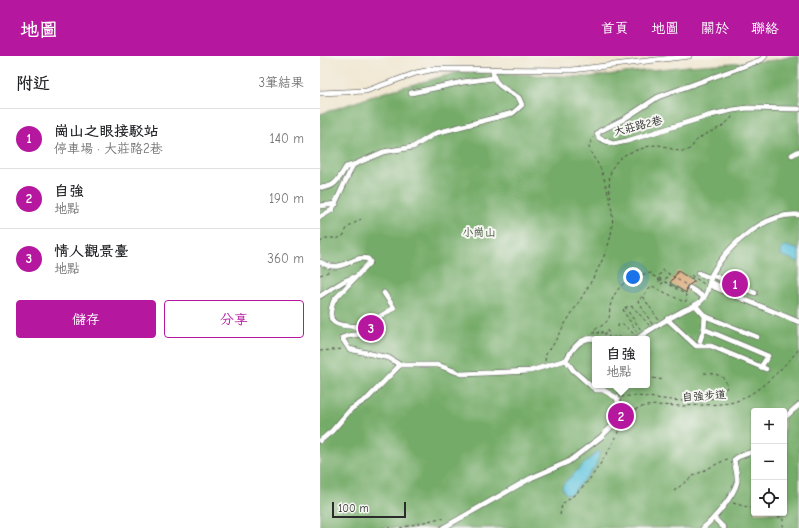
<!DOCTYPE html>
<html lang="zh-TW">
<head>
<meta charset="utf-8">
<style>
	body { margin:0; font-family:"Comic Neue","LXGW WenKai TC",sans-serif; background:#f6f6f6; color:#202124 }
	.controls { position:absolute; right:12px; bottom:12px; display:grid; overflow:hidden; border-radius:4px; box-shadow:0 1px 3px #0004 }
	.controls button { width:36px; height:36px; display:grid; place-items:center; padding:0; border:0; border-bottom:1px solid #e0e0e0; background:#fff; color:#202124; font:20px sans-serif }
	.scale { position:absolute; left:12px; bottom:10px; width:74px; box-sizing:border-box; padding-left:4px; border:2px solid #2b2b2b; border-top:0; font-size:11px; line-height:14px; white-space:nowrap; color:#2b2b2b; -webkit-text-stroke:3px #f6f6f2; paint-order:stroke }
	.you { position:absolute; left:313px; top:221px; width:14px; height:14px; margin:-10px; border:3px solid #fff; border-radius:50%; background:#1a73e8; box-shadow:0 0 0 6px #1a73e833 }
	.badge { display:grid; place-items:center; width:26px; height:26px; border-radius:50%; background:#b5179e; color:#fff; font-size:13px; font-weight:700 }
	.pin { position:absolute; translate:-50% -50%; border:2px solid #fff; box-shadow:0 1px 4px #0006 }
	.popup { position:absolute; left:272px; top:280px; width:58px; height:52px; box-sizing:border-box; display:grid; place-content:center; border-radius:4px; background:#fff; filter:drop-shadow(0 1px 3px #0005); font-size:13px; white-space:nowrap; color:#757577 }
	.popup b { font-size:15px; color:#202124 }
	.popup::after { content:''; position:absolute; left:50%; top:100%; margin-left:-8px; border:8px solid transparent; border-top-color:#fff }
	.list { margin:0; padding:0; list-style:none }
	h2 { display:flex; justify-content:space-between; align-items:center; height:52px; margin:0; padding:0 16px; font-size:17px }
	h2 small { font-size:13px; font-weight:400; color:#757577 }
	.list li { display:grid; grid-template-columns:26px 1fr auto; gap:12px; align-items:center; box-sizing:border-box; height:60px; padding:0 16px; border-top:1px solid #e0e0e0 }
	.list b { display:block; font-size:15px; white-space:nowrap }
	.list p { margin:0; font-size:13px; white-space:nowrap; color:#757577 }
	.list em { font-size:13px; font-style:normal; color:#757577 }
	.actions { display:flex; gap:8px; padding:12px 16px }
	.actions a { flex:1; padding:9px 0; border:1px solid #b5179e; border-radius:4px; text-align:center; font-size:14px; color:#b5179e }
	.actions .main { background:#b5179e; color:#fff }
	.icon { flex:none; width:22px; height:22px; fill:none; stroke:currentColor; stroke-width:2; stroke-linecap:round; stroke-linejoin:round }
	.map { position:relative; flex:none; width:479px; height:472px; overflow:hidden }
	header { display:flex; align-items:center; gap:24px; box-sizing:border-box; height:56px; padding:0 20px; background:#b5179e; color:#fff }
	header strong { font-size:19px }
	nav { display:flex; gap:22px; margin-inline-start:auto; font-size:14px }
	main { display:flex }
	aside { flex:1; background:#fff }
	.map>svg:first-child { display:block }
</style>
</head>
<body>
<header>
<strong>地圖</strong>
<nav><a>首頁</a><a>地圖</a><a>關於</a><a>聯絡</a></nav>
</header>
<main>
<aside>
<h2>附近<small>3筆結果</small></h2>
<ul class="list">
<li><span class="badge">1</span><div><b>崗山之眼接駁站</b><p>停車場 · 大莊路2巷</p></div><em>140 m</em></li>
<li><span class="badge">2</span><div><b>自強</b><p>地點</p></div><em>190 m</em></li>
<li><span class="badge">3</span><div><b>情人觀景臺</b><p>地點</p></div><em>360 m</em></li>
</ul>
<div class="actions"><a class="main">儲存</a><a>分享</a></div>
</aside>
<div class="map">
<svg width="479" height="472" viewBox="0 0 479 472">
	<rect width="100%" height="100%" fill="#f6f6f2"/>
	<filter id="ink" filterUnits="userSpaceOnUse"><feTurbulence type="fractalNoise" baseFrequency=".025" numOctaves="2"/><feDisplacementMap in="SourceGraphic" scale="8" xChannelSelector="R" yChannelSelector="G"/><feConvolveMatrix kernelMatrix="1 2 1 2 8 2 1 2 1" color-interpolation-filters="sRGB"/></filter>
	<filter id="wash" filterUnits="userSpaceOnUse"><feTurbulence type="fractalNoise" baseFrequency=".012" numOctaves="4" result="noise"/><feDisplacementMap in="SourceGraphic" scale="16" xChannelSelector="R" yChannelSelector="G"/><feGaussianBlur stdDeviation="0.9" result="paint"/><feColorMatrix in="noise" values="0 0 0 0 0 0 0 0 0 0 0 0 0 0 0 0 0 1.4 0 .05"/><feComposite in="paint" operator="in"/></filter>
	<g filter="url(#wash)">
		<rect width="100%" height="100%" fill="#f1e7d1"/>
		<!-- forest -->
		<path fill="#75ab68" stroke="#506b4a" fill-rule="evenodd" d="M472,0h7v472h-479v-414l68,-23 72,-19 128,5 99,-11 89,-6zM275,283h52v46h-52zM434,355h30v102h-30z"/>
		<!-- water -->
		<g fill="#60c5de" stroke="#467884">
			<polygon points="466,190 479,194 479,206 461,199 462,192"/>
			<polygon points="278,395 280,396 275,411 252,437 247,438 244,436 242,430 245,426"/>
		</g>
		<g id="blocks">
			<!-- building -->
			<polygon fill="#d7a26e" points="358,215 374,225 371,228 367,230 366,237 350,227"/>
		</g>
	</g>
	<g filter="url(#ink)">
		<use href="#blocks" fill-opacity="0" stroke="#494744" stroke-width="1"/>
		<g fill="none" stroke-linecap="round" stroke-linejoin="round">
			<!-- minor casing -->
			<g stroke="#494744" stroke-width="6">
				<g id="minor">
					<polyline points="445,0 441,4 338,41 304,63 280,75 277,78 279,82 293,88 307,85 391,59 413,54 428,52 479,53"/>
					<polyline points="0,37 46,35 96,17 115,13 252,14 369,0"/>
					<polyline points="91,37 143,26 173,22"/>
					<polyline points="472,99 479,95"/>
					<path d="M0,131c14,3 20,-10 26,-20l7,-2"/>
					<polyline points="0,150 16,148"/>
					<path d="M0,161l12,-7 21,-45 30,-13 30,-5 23,-14 77,-20 9,-8 -3,-7c-11,-8 -26,-12 -26,-27"/>
					<path d="M0,206c23,13 32,-8 48,-3l2,3 -36,38c-14,35 20,22 32,29l-1,4c-8,3 -15,1 -23,5l7,11 40,9 11,7h38l24,9 68,-3 36,-11c7,-12 15,-24 30,-21"/>
					<polyline points="378,217 391,222"/>
					<polyline points="392,219 435,237"/>
					<polyline points="392,227 422,239"/>
					<polyline points="389,229 479,266"/>
					<polyline points="370,232 384,241"/>
					<polyline points="0,240 24,225 34,221"/>
					<polyline points="375,249 385,260 384,273 380,285"/>
					<polyline points="385,260 437,281"/>
					<polyline points="347,263 376,290 391,290 446,313"/>
					<polyline points="46,273 54,264 74,252 64,237"/>
					<polyline points="384,273 448,300 441,311"/>
					<path d="M317,283c13,-10 27,-18 42,-26 6,-4 15,-6 21,-11 9,-7 8,-19 12,-28 15,-28 53,-62 87,-59"/>
					<polyline points="464,362 479,349"/>
					<polyline points="0,385 12,375 31,353 48,342 80,309"/>
					<polyline points="394,462 404,472"/>
					<polyline points="123,472 211,422 248,406 281,381 299,363 300,354 297,342 283,334 276,334 271,330 253,314 246,304"/>
					<path d="M383,472c10,-8 31,-32 34,-46 1,-6 -2,-15 -3,-22l4,-3 16,-6"/>
				</g>
			</g>
			<!-- path -->
			<g stroke="#494744" stroke-width="1" stroke-dasharray="3 3" stroke-linecap="butt">
				<path d="M291,142c-6,-27 3,-43 30,-49 5,-2 11,-4 16,-4 9,0 17,7 27,6 7,0 9,-7 13,-11 12,-10 24,-9 36,-24"/>
				<polyline points="0,186 7,182 19,182 24,179 27,172 41,163"/>
				<polyline points="0,219 11,215"/>
				<circle cx="341" cy="226" r="2"/>
				<polyline points="339,225 338,221 343,214 366,229"/>
				<polyline points="373,227 375,224 370,221 371,219 384,228"/>
				<polyline points="323,241 338,263"/>
				<polyline points="305,251 321,274"/>
				<polyline points="332,268 318,245 332,230 364,246 367,244 366,239 344,225 349,218"/>
				<polyline points="317,276 304,256 303,252 310,250 313,251 329,269"/>
				<path d="M274,278v-5c5,-1 12,-5 15,-11 1,-3 0,-10 2,-15 6,-19 22,-29 41,-30l1,3"/>
				<polyline points="278,278 278,276 282,275 282,282 285,281 285,275 288,275 289,282 299,281"/>
				<polyline points="299,283 298,269 303,268 315,279"/>
				<polyline points="0,295 23,293"/>
				<path d="M225,305l1,-7 7,-9c18,-36 65,-91 59,-132 0,-6 -9,-41 -12,-45 -4,-9 -8,-10 -11,-21l4,-10"/>
				<polyline points="327,321 344,324"/>
				<polyline points="298,337 302,329"/>
				<path d="M301,341c28,-6 88,19 106,-10 -1,-13 -12,-13 -23,-14"/>
				<path d="M305,360c18,-15 36,-10 58,-10 15,-1 31,-1 46,-3 25,-4 55,-36 70,-54"/>
				<path d="M300,371l10,2c4,-6 -1,-8 -2,-15"/>
				<polyline points="354,435 373,420 407,403 410,404"/>
				<polyline points="413,447 434,453"/>
				<polyline points="446,457 463,462 463,472"/>
				<path d="M240,459l2,-11c28,-18 41,-44 57,-72l1,-6"/>
				<polyline points="62,472 70,472"/>
				<polyline points="80,472 116,463 121,462 126,464"/>
			</g>
			<!-- minor -->
			<use href="#minor" stroke="#fff" stroke-width="5"/>
			<!-- path-bridge -->
			<polyline stroke="#494744" stroke-width="1" stroke-dasharray="3 3" stroke-linecap="butt" points="333,220 341,223"/>
		</g>
	</g>
	<g text-anchor="middle" dominant-baseline="central" stroke-width="4" stroke-linejoin="round" paint-order="stroke">
		<!-- street labels -->
		<g font-size="11" fill="#2b2b2b" stroke="#f6f6f2">
			<text transform="translate(318 70) rotate(-14)">大莊路2巷</text>
			<text transform="translate(384 340) rotate(-4)">自強步道</text>
		</g>
		<!-- park labels -->
		<g font-size="11" fill="#4a5a42" stroke="#f6f6f2">
			<text x="159" y="176">小崗山</text>
		</g>
	</g>
</svg>
<div class="controls">
<button>+</button>
<button>−</button>
<button><svg class="icon" aria-label="locate" viewBox="0 0 24 24"><circle cx="12" cy="12" r="6"/><path d="M12 2v4M12 18v4M2 12h4M18 12h4"/></svg></button>
</div>
<div class="scale">100 m</div>
<div class="you"></div>
<div class="pin badge" style="left:415px;top:228px">1</div>
<div class="pin badge" style="left:301px;top:360px">2</div>
<div class="popup"><b>自強</b>地點</div>
<div class="pin badge" style="left:51px;top:272px">3</div>
</div>
</main>
</body>
</html>
